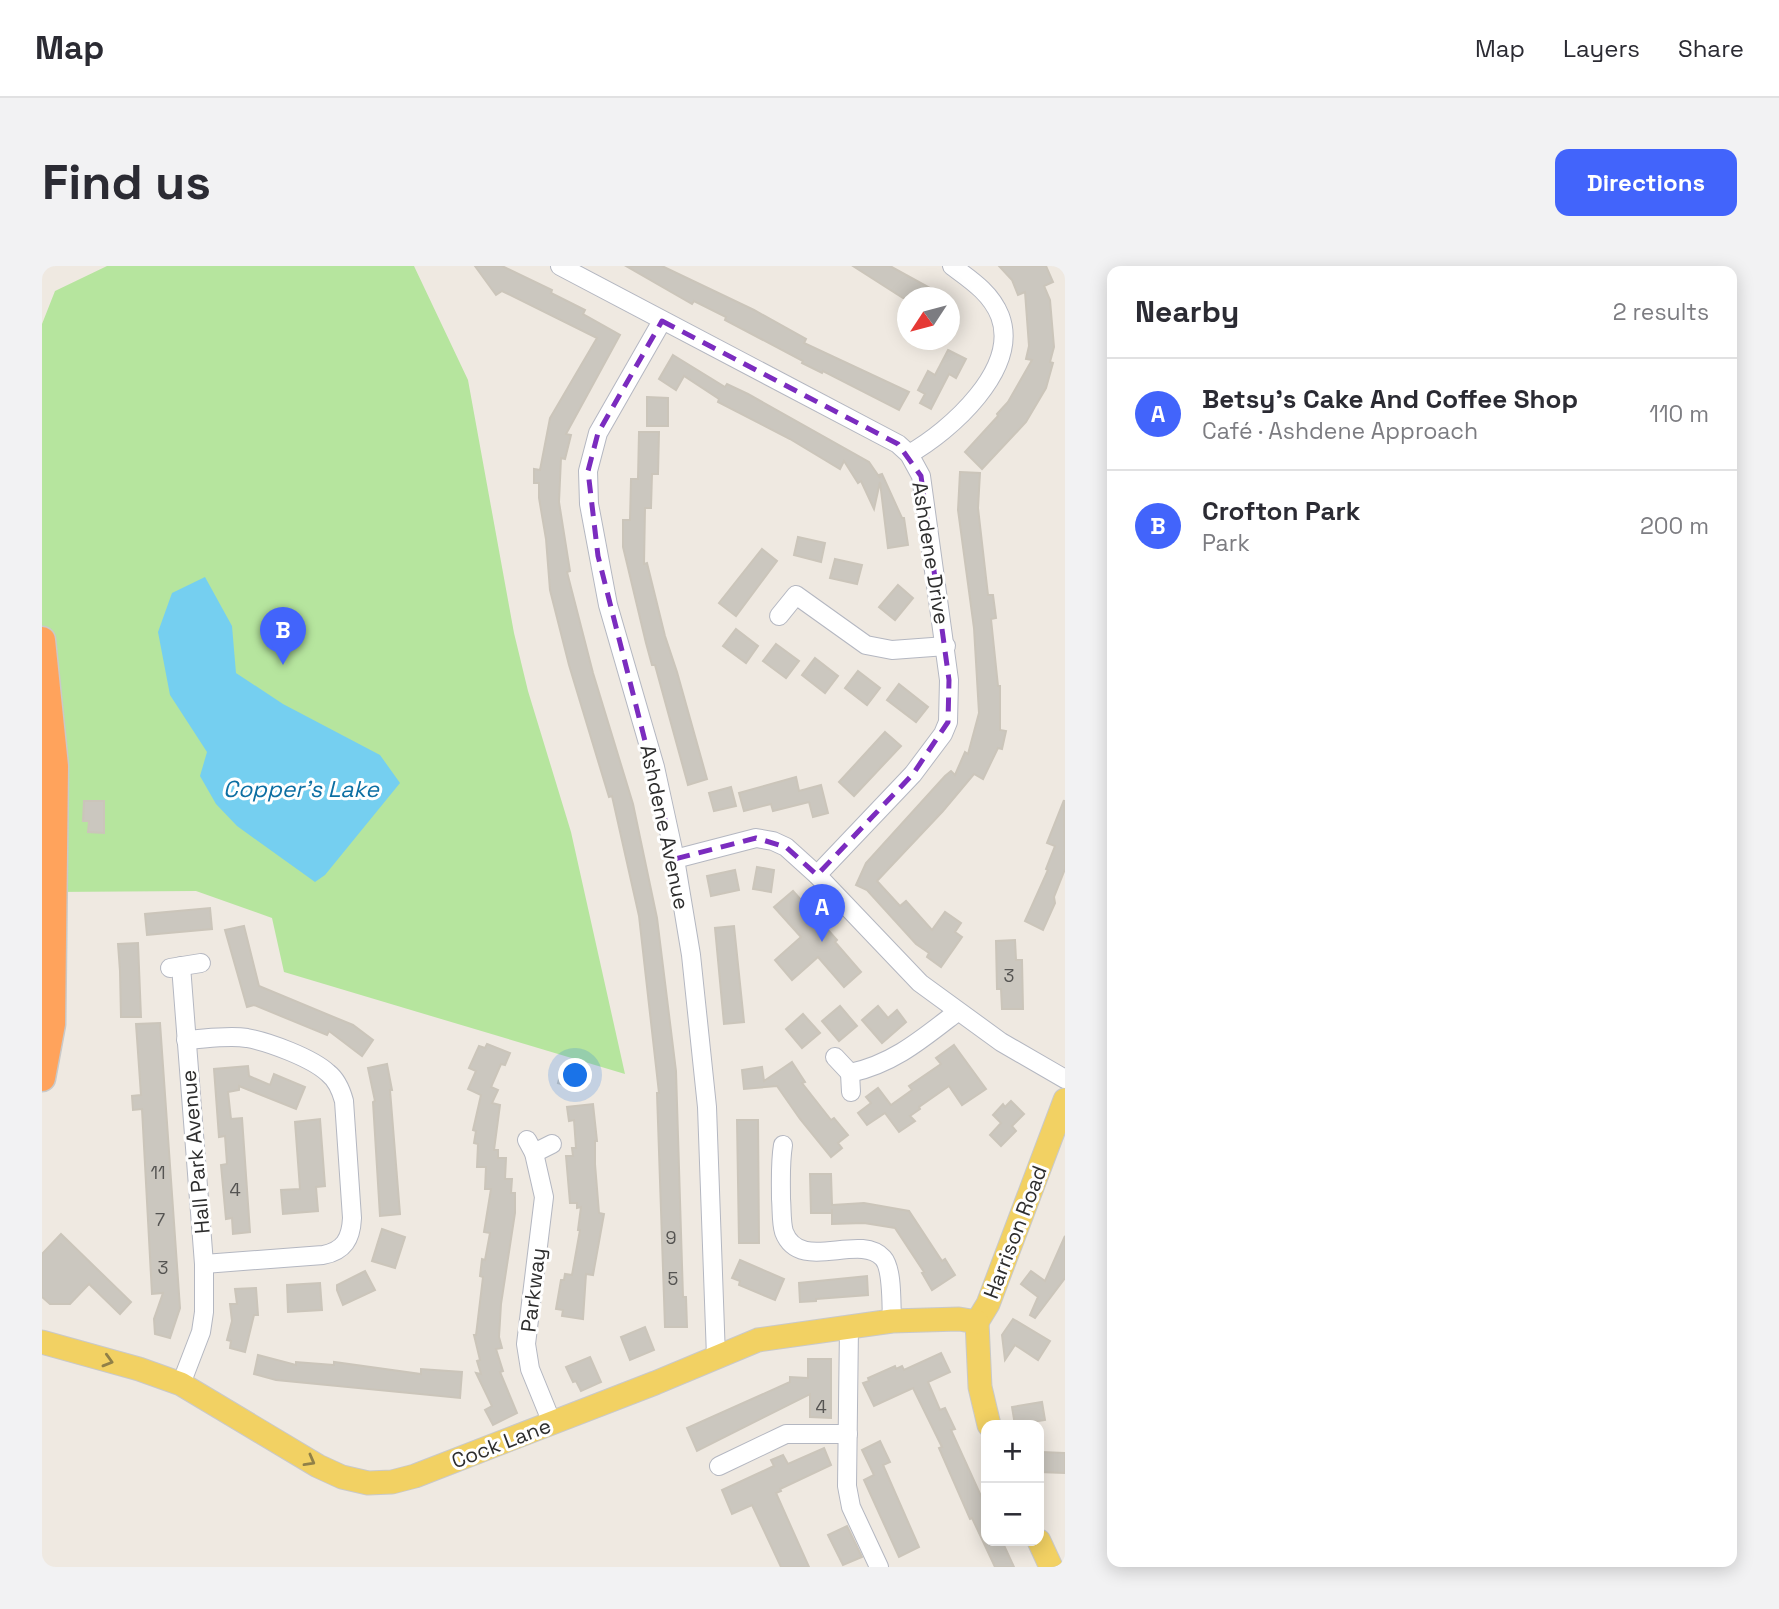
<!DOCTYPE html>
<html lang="en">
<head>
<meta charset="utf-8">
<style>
	body { margin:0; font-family:"Space Grotesk",sans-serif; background:#f2f2f3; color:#2b2b33 }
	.controls { position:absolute; right:21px; bottom:21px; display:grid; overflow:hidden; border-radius:14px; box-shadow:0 4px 18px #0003 }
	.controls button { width:63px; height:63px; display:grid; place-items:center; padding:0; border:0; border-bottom:2px solid #e1e1e2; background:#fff; color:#2b2b33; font:35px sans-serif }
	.compass { position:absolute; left:855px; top:21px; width:63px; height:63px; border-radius:50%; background:#fff; box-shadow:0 4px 18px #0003; rotate:234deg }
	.you { position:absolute; left:534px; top:810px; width:24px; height:24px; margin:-18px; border:5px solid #fff; border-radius:50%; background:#1a73e8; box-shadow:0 0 0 10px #1a73e833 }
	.badge { display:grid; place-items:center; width:46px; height:46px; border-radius:50%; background:#4264fb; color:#fff; font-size:23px; font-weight:700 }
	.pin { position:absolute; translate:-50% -58px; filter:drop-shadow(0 2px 4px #0008) }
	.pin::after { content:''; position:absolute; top:37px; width:24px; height:21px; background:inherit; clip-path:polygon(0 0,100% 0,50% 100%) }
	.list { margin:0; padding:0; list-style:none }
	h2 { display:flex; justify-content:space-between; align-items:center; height:91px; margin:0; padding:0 28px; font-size:30px }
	h2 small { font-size:23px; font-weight:400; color:#7c7c81 }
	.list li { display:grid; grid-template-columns:46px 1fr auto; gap:21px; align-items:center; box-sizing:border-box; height:112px; padding:0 28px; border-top:2px solid #e1e1e2 }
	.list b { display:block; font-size:26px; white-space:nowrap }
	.list p { margin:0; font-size:23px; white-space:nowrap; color:#7c7c81 }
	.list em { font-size:23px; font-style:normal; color:#7c7c81 }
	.map { position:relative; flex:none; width:1023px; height:1301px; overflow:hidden; border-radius:14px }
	header { display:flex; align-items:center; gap:42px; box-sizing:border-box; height:98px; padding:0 35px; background:#fff; border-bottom:2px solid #e1e1e2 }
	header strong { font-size:33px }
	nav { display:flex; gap:38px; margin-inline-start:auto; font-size:24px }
	.intro { display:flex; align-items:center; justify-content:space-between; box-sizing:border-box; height:168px; padding:0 42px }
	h1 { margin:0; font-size:49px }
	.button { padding:18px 32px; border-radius:14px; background:#4264fb; color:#fff; font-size:24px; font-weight:700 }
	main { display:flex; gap:42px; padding:0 42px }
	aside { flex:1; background:#fff; border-radius:14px; box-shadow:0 4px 18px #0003 }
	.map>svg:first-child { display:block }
</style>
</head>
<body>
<header>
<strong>Map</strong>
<nav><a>Map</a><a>Layers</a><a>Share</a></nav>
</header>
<div class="intro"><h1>Find us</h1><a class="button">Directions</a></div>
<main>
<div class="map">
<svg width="1023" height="1301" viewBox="0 0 1023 1301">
	<rect width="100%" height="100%" fill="#efe9e1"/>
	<!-- green -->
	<polygon fill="#b6e59e" points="65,0 372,0 426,114 472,367 486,425 529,566 583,808 242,706 230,652 154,625 10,626 0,374 0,58 13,25"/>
	<!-- water -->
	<polygon fill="#75cff0" points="163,311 190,360 194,407 241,438 338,489 358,517 283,609 273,616 195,560 174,538 158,510 165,486 128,429 116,366 130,327"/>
	<!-- building -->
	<g fill="#cbc7bf" stroke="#cbc5ba" stroke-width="2">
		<polygon points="433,0 460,0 510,24 509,27 543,44 541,48 578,69 524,168 529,169 523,193 519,192 517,236 528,305 525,306 551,407 591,538 615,652 634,805 641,1031 644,1031 645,1061 623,1061 615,827 617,827 597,650 570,530 567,531 527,399 508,324 504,273 497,232 497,217 492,217 492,203 498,204 508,152 555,72 460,25 454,29"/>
		<polygon points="584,0 620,0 712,44 764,73 762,77 867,126 857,144 781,105 780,107 760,97 761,95 683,54 684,51 652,35 650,38"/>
		<polygon points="811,0 848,0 906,32 861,32"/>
		<polygon points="957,0 1004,0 1011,16 1002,20 1008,34 1012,81 1008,96 1011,97 1004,122 984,156 940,203 923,186 956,150 955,148 966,136 990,94 984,93 987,80 983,26 976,29 970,14"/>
		<polygon points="906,84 924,93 914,112 907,108 889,143 878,137 883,128 876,124 886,105 893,109"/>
		<polygon points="631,89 683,121 685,118 706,128 827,196 838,212 837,209 840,208 860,252 862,252 866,279 846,282 838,216 832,243 819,215 816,217 802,195 798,203 748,173 676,136 677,133 642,110 634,124 617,113"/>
		<polygon points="605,131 626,132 626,160 605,160"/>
		<polygon points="597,166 617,166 616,208 610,208 609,242 603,242 602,298 605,297 623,370 635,406 665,513 646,519 613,399 610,399 604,377 581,281 581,254 588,254 589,213 596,213"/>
		<polygon points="918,206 938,207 936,242 946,329 951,329 954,352 949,353 956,420 958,420 958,464 964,465 960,483 956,482 941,513 932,508 901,545 835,615 858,640 864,635 890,664 903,646 919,657 913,666 920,671 899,701 885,691 887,687 874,678 825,624 814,619 824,597 903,510 909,505 913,509 923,486 926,488 937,447 932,362 916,244"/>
		<polygon points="756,271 783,277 779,296 752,289"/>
		<polygon points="720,283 735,295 694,350 677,337"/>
		<polygon points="793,293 820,299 815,318 788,312"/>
		<polygon points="856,319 871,332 853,354 837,341"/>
		<polygon points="694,363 716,380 704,397 681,380"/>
		<polygon points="734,378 757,395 744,412 721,395"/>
		<polygon points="773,392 796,410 783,427 760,409"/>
		<polygon points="816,405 838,422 825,439 803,422"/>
		<polygon points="857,418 886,441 874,456 845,434"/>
		<polygon points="843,466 859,480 812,530 797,516"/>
		<polygon points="754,511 757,525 779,519 786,547 771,551 767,536 731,545 729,538 702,545 697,527"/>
		<polygon points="689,521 694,540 672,545 667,527"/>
		<polygon points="1022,534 1023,603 1012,631 1013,637 1001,664 983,655 1006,604 1004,603 1013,580 1005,577"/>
		<polygon points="42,535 62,535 62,567 46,566 47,555 41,555"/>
		<polygon points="715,601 732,604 729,626 711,623"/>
		<polygon points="693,604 697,624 669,630 665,610"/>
		<polygon points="751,625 795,674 793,676 819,706 802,721 776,691 750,714 733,694 759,671 732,641"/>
		<polygon points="168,642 170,663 105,669 103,648"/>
		<polygon points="202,660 217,720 311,759 331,774 320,790 287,765 285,769 212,739 205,741 183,664"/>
		<polygon points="692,660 702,756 682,758 673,662"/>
		<polygon points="973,674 974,694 980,694 981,743 960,743 959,723 955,723 954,675"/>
		<polygon points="96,677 99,751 79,751 78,705 76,678"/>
		<polygon points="798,740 815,760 797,775 780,755"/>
		<polygon points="836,740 846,752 855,744 864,756 840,777 820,754"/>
		<polygon points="761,748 778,767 760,782 744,763"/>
		<polygon points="118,757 138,1042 128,1072 113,1068 112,1053 121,1027 110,1028 100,843 91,844 90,830 99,829 94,758"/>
		<polygon points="445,778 468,787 463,799 459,798 449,821 456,824 450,837 458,839 452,884 456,884 456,892 464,892 463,913 470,913 469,927 473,927 473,947 459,1038 457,1071 460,1082 454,1083 461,1105 458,1106 475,1147 451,1159 443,1144 450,1140 434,1107 439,1108 435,1095 438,1094 432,1069 434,1069 441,1011 438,1010 440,993 443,994 448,967 442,966 449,923 443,923 444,901 435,901 436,878 432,877 434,865 431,864 439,829 426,823 434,805 427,802 437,780 443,782"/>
		<polygon points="912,779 944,823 920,839 907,820 877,841 878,843 868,850 873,855 857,866 843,847 825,859 816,847 829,837 824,831 836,822 849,839 870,824 867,820 899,798 894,792"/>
		<polygon points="750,796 763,816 760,817 789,854 792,852 806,869 796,877 800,882 789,891 758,853 735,820 702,823 700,804 720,801 722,815"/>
		<polygon points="345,798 350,824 348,824 358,948 338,950 331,836 333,835 326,802"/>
		<polygon points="206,800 207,810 228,819 232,808 263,821 254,843 197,820 197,824 186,826 189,853 200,852 208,966 191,968 190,952 184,953 179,899 185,898 183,870 177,871 172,803"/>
		<polygon points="520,802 536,806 531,822 516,817"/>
		<polygon points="969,835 982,848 970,860 974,865 959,880 948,869 959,857 951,849 961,838 963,841"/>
		<polygon points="551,838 555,875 553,875 553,898 557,947 562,948 551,1009 544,1008 541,1053 520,1050 521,1044 514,1043 519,1014 522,1014 523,1008 530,1009 538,964 536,964 539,941 535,942 535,937 528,937 524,890 531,890 530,882 534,882 532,854 527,855 525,841"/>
		<polygon points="278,853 283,920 274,921 276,945 241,948 239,924 258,923 253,856"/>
		<polygon points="695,854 716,854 717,977 697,977"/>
		<polygon points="768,908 789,908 790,939 822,937 867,945 900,995 903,993 913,1009 890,1024 880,1007 882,1006 853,962 822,957 790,958 790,943 790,947 769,947"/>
		<polygon points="340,963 363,971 353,1002 330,995"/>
		<polygon points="19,968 89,1036 78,1048 47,1018 28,1038 8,1038 0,1031 0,988"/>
		<polygon points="1023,970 1023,1012 993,1052 988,1049 996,1031 979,1018 989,1005 1003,1015"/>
		<polygon points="698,994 742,1013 733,1034 697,1019 698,1015 690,1012"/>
		<polygon points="323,1005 333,1024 301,1039 295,1024 295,1019"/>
		<polygon points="825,1010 826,1029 774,1033 774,1035 758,1036 757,1017"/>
		<polygon points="278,1017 280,1044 246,1046 245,1019"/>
		<polygon points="214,1022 216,1049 212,1049 203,1086 188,1082 189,1075 185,1074 190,1055 188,1038 195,1038 193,1023"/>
		<polygon points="971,1053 1008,1075 996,1094 973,1079 963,1094 960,1069"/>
		<polygon points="603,1061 612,1084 588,1094 579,1071"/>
		<polygon points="899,1087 908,1106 886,1116 898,1144 903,1142 913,1163 909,1164 944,1241 944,1275 960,1275 972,1301 953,1301 930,1252 928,1253 897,1182 900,1181 871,1122 832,1140 821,1117 827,1115 826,1112 853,1100 854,1103 860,1100 862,1104"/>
		<polygon points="216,1089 254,1099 254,1096 292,1099 292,1096 379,1108 379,1103 420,1106 418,1132 234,1114 212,1108"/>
		<polygon points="548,1091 559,1116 539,1125 534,1115 531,1116 524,1101"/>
		<polygon points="766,1093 789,1093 789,1152 768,1151 768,1128 655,1185 645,1162 748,1116 748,1111 766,1112"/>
		<polygon points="1000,1136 1003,1154 973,1159 970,1141"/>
		<polygon points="838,1175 848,1196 841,1199 877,1281 857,1291 822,1214 832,1209 820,1184"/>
		<polygon points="782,1182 789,1199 738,1223 739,1225 734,1227 767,1301 739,1301 710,1239 690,1248 680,1224 732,1200 729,1194 741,1189 746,1198"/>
		<polygon points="999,1186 1023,1187 1023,1207 997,1206 997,1190 999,1190"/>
		<polygon points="805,1260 820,1291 801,1299 786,1269"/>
	</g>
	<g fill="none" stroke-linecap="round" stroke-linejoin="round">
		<!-- minor casing -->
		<g stroke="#b4b7c1" stroke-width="20">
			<g id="minor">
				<polyline points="518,0 856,178 867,188 879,210 907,414 906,456 901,468 871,508 775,609"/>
				<polyline points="620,55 556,167 546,205 547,238 566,339 613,501 633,593 649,689 665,841 674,1091"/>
				<path d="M867,188c41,-23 111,-85 91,-138 -9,-23 -29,-36 -48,-50"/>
				<polyline points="737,350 754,329 824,379 850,384 904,380"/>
				<polyline points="633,593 714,572 731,575 744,581 775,609 878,717 959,776 1023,813"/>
				<polyline points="139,700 162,998 162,1046 159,1066 139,1118"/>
				<polyline points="128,702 159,697"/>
				<path d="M144,774c20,-1 41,-5 61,-2 22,4 65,20 81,35 9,7 13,17 16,28l8,117c-1,21 -8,33 -29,37l-119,9"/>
				<path d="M793,791l15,16c43,-9 72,-34 107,-61"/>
				<polyline points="808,807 809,826"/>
				<polyline points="485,874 492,887 502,931 484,1078 488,1103 510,1157"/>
				<path d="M741,879c-3,18 -2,36 -2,54 1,11 0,23 3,33 16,42 75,0 99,26 10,11 8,47 9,63"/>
				<polyline points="492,887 510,878"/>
				<polyline points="807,1061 805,1220 809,1241 837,1301"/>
				<polyline points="677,1200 744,1168 806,1168"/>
			</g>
		</g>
		<!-- major casing -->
		<g stroke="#c9c9c9" stroke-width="25">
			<g id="major">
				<polyline points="935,1056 946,1038 1023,834"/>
				<polyline points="935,1056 938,1121 947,1159"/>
				<polyline points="0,1076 97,1103 139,1118 276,1200 300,1211 326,1217 350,1216 373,1210 613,1117 716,1074 850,1055 917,1053 935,1056"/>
				<polyline points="997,1275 1009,1301"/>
			</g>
		</g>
		<!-- highway casing -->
		<g stroke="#c9c9c9" stroke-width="29">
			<polyline id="highway" points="0,374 13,500 10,758 0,812"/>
		</g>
		<!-- minor -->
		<use href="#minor" stroke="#fff" stroke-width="18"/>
		<!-- major -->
		<use href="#major" stroke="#f2d163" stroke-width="23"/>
		<!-- highway -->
		<use href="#highway" stroke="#ffa35c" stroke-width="26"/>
	</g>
	<!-- one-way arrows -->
	<defs><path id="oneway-chevron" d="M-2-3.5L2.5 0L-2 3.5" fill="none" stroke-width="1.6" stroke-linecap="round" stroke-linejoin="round" transform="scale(1.75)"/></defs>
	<g stroke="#908048">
		<use href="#oneway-chevron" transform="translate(66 1095) rotate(16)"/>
		<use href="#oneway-chevron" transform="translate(268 1195) rotate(29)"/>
	</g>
	<!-- marked area -->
	<path fill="none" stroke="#7b2cbf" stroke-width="5" stroke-dasharray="14 9" stroke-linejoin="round" d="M620,55l236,123 23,32 28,204 -1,42 -35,52 -96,101 -31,-28 -30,-9 -81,21 -77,-303 -10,-85 10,-38z"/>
	<g text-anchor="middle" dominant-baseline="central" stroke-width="6" stroke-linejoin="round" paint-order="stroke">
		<!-- number labels -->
		<g font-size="18" fill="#555452">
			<text x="967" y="709">3</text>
			<text x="116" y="906">11</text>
			<text x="193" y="923">4</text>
			<text x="118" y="953">7</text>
			<text x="629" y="971">9</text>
			<text x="121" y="1001">3</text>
			<text x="631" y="1012">5</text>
			<text x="779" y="1140">4</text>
		</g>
		<!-- street labels -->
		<g font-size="21" fill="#2e2e2e" stroke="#fff">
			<text transform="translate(889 287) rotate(81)">Ashdene Drive</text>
			<text transform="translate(623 561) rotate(78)">Ashdene Avenue</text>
			<text transform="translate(153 886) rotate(-95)">Hall Park Avenue</text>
			<text transform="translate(973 966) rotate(-69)">Harrison Road</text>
			<text transform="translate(491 1024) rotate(-83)">Parkway</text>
			<text transform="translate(459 1177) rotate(-21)">Cock Lane</text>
		</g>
		<!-- water labels -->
		<g font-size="23" font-style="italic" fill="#0d6fa3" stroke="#fff">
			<text x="259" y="523">Copper's Lake</text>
		</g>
	</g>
</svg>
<div class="controls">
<button>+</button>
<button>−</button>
</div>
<svg class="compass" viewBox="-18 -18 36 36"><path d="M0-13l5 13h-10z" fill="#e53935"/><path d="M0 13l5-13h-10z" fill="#7c7c81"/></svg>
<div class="you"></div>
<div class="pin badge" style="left:780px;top:676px">A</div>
<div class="pin badge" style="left:241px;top:399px">B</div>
</div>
<aside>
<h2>Nearby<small>2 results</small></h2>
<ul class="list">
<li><span class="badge">A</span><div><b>Betsy's Cake And Coffee Shop</b><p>Café · Ashdene Approach</p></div><em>110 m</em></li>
<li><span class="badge">B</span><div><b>Crofton Park</b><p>Park</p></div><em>200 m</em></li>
</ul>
</aside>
</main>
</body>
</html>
